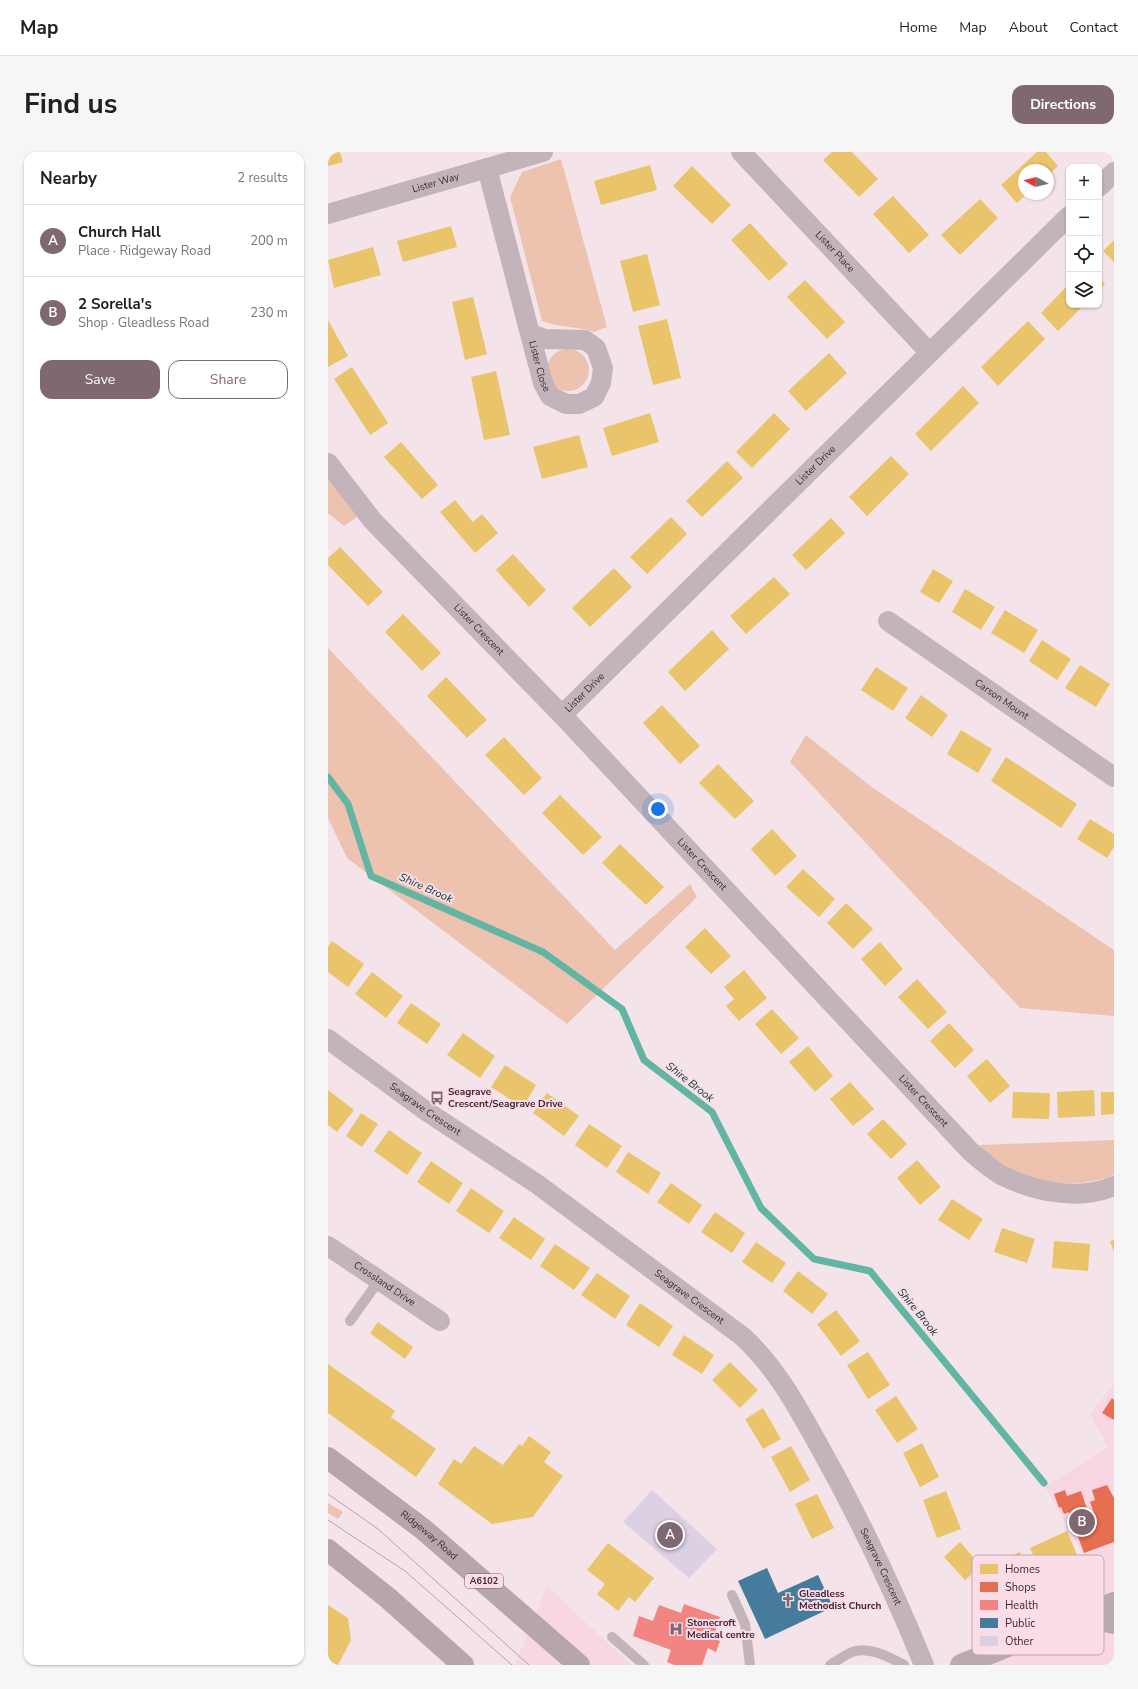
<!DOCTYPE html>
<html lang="en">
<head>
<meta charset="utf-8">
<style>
	body { margin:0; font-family:"Nunito Sans",sans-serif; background:#f6f6f6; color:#202124 }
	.controls { position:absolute; right:12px; top:12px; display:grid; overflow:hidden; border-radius:8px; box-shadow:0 1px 3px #0004 }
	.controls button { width:36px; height:36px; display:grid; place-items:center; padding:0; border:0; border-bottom:1px solid #e0e0e0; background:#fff; color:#202124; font:20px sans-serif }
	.compass { position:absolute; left:690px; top:12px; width:36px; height:36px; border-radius:50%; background:#fff; box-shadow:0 1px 3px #0004; rotate:278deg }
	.you { position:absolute; left:330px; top:657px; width:14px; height:14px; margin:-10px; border:3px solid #fff; border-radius:50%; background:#1a73e8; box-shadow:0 0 0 6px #1a73e833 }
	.badge { display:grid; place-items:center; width:26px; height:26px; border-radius:50%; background:#806872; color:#fff; font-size:13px; font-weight:700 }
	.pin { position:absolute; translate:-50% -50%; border:2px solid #fff; box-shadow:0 1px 4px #0006 }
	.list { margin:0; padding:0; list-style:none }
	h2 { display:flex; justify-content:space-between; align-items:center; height:52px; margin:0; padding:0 16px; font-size:17px }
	h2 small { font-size:13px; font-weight:400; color:#757577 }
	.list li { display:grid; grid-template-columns:26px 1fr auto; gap:12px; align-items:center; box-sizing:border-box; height:72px; padding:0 16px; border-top:1px solid #e0e0e0 }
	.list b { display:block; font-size:15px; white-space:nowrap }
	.list p { margin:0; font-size:13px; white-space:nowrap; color:#757577 }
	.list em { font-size:13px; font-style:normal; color:#757577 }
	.actions { display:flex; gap:8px; padding:12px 16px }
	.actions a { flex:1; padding:9px 0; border:1px solid #806872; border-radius:12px; text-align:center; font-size:14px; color:#806872 }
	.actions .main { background:#806872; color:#fff }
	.icon { flex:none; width:22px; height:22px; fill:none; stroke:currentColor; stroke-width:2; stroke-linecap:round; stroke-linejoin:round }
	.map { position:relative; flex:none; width:786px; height:1513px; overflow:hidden; border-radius:12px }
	header { display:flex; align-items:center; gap:24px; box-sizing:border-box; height:56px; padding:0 20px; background:#fff; border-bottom:1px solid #e0e0e0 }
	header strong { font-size:19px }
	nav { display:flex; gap:22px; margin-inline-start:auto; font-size:14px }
	.intro { display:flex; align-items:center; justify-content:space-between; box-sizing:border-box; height:96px; padding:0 24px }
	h1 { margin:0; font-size:28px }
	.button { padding:10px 18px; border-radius:12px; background:#806872; color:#fff; font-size:14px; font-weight:700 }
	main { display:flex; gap:24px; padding:0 24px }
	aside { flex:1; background:#fff; border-radius:12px; box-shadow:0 1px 3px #0004 }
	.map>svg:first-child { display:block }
</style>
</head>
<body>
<header>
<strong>Map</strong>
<nav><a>Home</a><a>Map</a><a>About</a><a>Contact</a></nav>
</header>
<div class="intro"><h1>Find us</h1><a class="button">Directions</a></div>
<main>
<aside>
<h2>Nearby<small>2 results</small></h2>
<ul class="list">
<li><span class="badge">A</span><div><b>Church Hall</b><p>Place · Ridgeway Road</p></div><em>200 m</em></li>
<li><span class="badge">B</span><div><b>2 Sorella's</b><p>Shop · Gleadless Road</p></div><em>230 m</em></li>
</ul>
<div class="actions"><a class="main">Save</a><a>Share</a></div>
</aside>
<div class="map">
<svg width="786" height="1513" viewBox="0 0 786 1513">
	<rect width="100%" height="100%" fill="#f4e4ea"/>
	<!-- built -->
	<g fill="#f8d6e3">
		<polygon points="786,1232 786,1513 633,1513 784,1452 717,1335 780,1295 762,1262"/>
		<polygon points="219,1434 303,1513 187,1513"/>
	</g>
	<!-- green -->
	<g fill="#edc3af">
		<path d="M233,7l46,168 -13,5c-17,-6 -34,-4 -52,-11l-32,-124 12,-25z"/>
		<circle cx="240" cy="218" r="21"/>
		<polygon points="0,326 29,365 16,374 0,361"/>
		<polygon points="0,496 287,798 362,732 369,745 239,872 19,706 0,666"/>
		<polygon points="478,583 545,636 786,798 786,864 692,856 462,610"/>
		<path d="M786,988v35c-44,18 -104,7 -135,-30z"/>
		<polygon points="0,1351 15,1360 10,1367 0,1361"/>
	</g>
	<!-- homes -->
	<g fill="#e9c46a">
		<polygon points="0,0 12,0 15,10 0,14"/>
		<polygon points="504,0 524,0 550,27 531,45 495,8"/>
		<polygon points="709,0 718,0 730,14 720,23 720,18 696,18 696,42 699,42 689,51 673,33"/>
		<polygon points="322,13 329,38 273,53 266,29"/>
		<polygon points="364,14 403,53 384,72 345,34"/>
		<polygon points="565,44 601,83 581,101 545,62"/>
		<polygon points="652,47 670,66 632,103 613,83"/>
		<polygon points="422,71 460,112 441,129 403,88"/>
		<polygon points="123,74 129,95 75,110 69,89"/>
		<polygon points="786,88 786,110 775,99"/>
		<polygon points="45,95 53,123 6,136 0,108"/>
		<polygon points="319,102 332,153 305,160 292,109"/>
		<polygon points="771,126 777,132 771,138"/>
		<polygon points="477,128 517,170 499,187 459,145"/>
		<polygon points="741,132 741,153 756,153 730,179 713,161"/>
		<polygon points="145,145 159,202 137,208 124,150"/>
		<polygon points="339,167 353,226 325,233 310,174"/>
		<polygon points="0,168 20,204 0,215"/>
		<polygon points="700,169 717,187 670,234 653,215"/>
		<polygon points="501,201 519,221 478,259 460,239"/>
		<polygon points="24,215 60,271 42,283 6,227"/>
		<polygon points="168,219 182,283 156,288 143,225"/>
		<polygon points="635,234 651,251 603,299 587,282"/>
		<polygon points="322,261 331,290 284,304 275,276"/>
		<polygon points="446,261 462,277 424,316 408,300"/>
		<polygon points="251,283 260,315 214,327 205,295"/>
		<polygon points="73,290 110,333 94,347 56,305"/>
		<polygon points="563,304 581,322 539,364 521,345"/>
		<polygon points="399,309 415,326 374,365 358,349"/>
		<polygon points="127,348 145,370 154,362 170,381 147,401 112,360"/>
		<polygon points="343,365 359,382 319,422 302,405"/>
		<polygon points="503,366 517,381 478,418 464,403"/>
		<polygon points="12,395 55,440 40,454 0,413 0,406"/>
		<polygon points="185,402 218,438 201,455 168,418"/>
		<polygon points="286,416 304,435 262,475 244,456"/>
		<polygon points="605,417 625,429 611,451 592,440"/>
		<polygon points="446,425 462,442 418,482 402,464"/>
		<polygon points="637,437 667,455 653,478 624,460"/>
		<polygon points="677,458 710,478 696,501 663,481"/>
		<polygon points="75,462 113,501 94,519 57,480"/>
		<polygon points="384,478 401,497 357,539 340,520"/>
		<polygon points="714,488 743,507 729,528 701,509"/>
		<polygon points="752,513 782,532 768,555 737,536"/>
		<polygon points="548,515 580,536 565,559 533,538"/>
		<polygon points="118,525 159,568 139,586 99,544"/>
		<polygon points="593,543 620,563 604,585 577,566"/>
		<polygon points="334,553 372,594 352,612 315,571"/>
		<polygon points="633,578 664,597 650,621 619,602"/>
		<polygon points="176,585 214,626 196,643 157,603"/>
		<polygon points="678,605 749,652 733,676 663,629"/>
		<polygon points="390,612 426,649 407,667 371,631"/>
		<polygon points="232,643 274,685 255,703 214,661"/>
		<polygon points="762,667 786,682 786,695 779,706 749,687"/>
		<polygon points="444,677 469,704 447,724 423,697"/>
		<polygon points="292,692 336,735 318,753 274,711"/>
		<polygon points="475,717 507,747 491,765 458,735"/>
		<polygon points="518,751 545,777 525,797 499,771"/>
		<polygon points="377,776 403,804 383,822 357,795"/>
		<polygon points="4,789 36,812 20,835 0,820 0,795"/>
		<polygon points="552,790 575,817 557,834 533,807"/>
		<polygon points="416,818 439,846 411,869 398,854 406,847 396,835"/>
		<polygon points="44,820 75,844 58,866 27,842"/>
		<polygon points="589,827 619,860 600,877 570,845"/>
		<polygon points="83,851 113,872 99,892 69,871"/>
		<polygon points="444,857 471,886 453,902 427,872"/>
		<polygon points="621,871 646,898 627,916 602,889"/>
		<polygon points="135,881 167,904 152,926 119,903"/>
		<polygon points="480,894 505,924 487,940 461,910"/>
		<polygon points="659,907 682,934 662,951 639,924"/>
		<polygon points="177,913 208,933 195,955 163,935"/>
		<polygon points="522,930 546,957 525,974 502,947"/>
		<polygon points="0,938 26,958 9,980 0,973"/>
		<polygon points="766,938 767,964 730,966 729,940"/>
		<polygon points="685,940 722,941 721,967 684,966"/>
		<polygon points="773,940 786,940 786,962 773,963"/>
		<polygon points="219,941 251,964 236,984 205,961"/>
		<polygon points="33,961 50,972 34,995 18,984"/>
		<polygon points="555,967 579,992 563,1007 539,982"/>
		<polygon points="261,972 294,994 279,1016 247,993"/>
		<polygon points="61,978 94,1001 79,1023 46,999"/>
		<polygon points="300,1000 333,1021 320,1042 288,1020"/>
		<polygon points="589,1008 613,1035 592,1053 569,1026"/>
		<polygon points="103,1009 135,1031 121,1052 89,1030"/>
		<polygon points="343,1031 374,1053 361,1072 329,1050"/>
		<polygon points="143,1036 176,1059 161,1081 128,1059"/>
		<polygon points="624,1047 655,1067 641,1088 610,1068"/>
		<polygon points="387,1060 417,1081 404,1101 373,1080"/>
		<polygon points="186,1065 217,1087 203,1108 171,1086"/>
		<polygon points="674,1076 707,1087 699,1111 666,1100"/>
		<polygon points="786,1088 786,1100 782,1089"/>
		<polygon points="726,1089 762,1092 760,1119 724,1116"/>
		<polygon points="428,1090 458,1111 444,1131 414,1110"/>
		<polygon points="227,1092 262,1116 246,1138 212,1114"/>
		<polygon points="470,1119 500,1142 484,1162 455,1139"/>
		<polygon points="269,1121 302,1144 287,1167 253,1143"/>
		<polygon points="312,1151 345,1174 331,1195 298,1173"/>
		<polygon points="508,1158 532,1189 513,1204 489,1172"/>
		<polygon points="50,1170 85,1195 77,1207 42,1181"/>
		<polygon points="356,1183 386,1203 374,1222 344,1203"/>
		<polygon points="540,1200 562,1233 540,1247 519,1213"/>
		<polygon points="402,1210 430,1238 412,1256 384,1228"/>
		<polygon points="0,1212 67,1259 63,1265 108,1297 88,1325 0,1261"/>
		<polygon points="568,1244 590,1277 569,1291 547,1258"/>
		<polygon points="435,1256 453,1287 435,1297 417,1267"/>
		<polygon points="201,1284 223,1300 216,1310 235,1324 205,1365 164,1372 110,1332 126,1307 133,1312 146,1294 175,1313 191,1292 194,1294"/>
		<polygon points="594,1291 611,1325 592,1335 575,1301"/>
		<polygon points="463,1294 482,1328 462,1340 443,1305"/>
		<polygon points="618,1339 633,1377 609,1386 595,1348"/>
		<polygon points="489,1342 506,1376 484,1387 467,1352"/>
		<polygon points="739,1379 750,1405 714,1422 702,1396"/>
		<polygon points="632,1390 653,1414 637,1428 616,1405"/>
		<polygon points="280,1391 326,1426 307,1450 301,1445 290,1459 269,1442 277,1432 259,1418"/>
		<polygon points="692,1400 704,1426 668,1442 656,1415"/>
		<polygon points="0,1453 20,1466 23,1488 10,1513 0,1513"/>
	</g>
	<!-- shops -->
	<g fill="#e76f51">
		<polygon points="784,1246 786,1248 786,1268 774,1261"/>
		<polygon points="779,1333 786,1346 786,1390 756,1401 741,1360 736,1362 733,1355 731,1356 726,1342 737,1338 739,1344 753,1339 761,1363 766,1361 762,1350 767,1348 764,1338"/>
	</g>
	<!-- health -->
	<polygon fill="#f28482" points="356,1452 392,1465 385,1486 392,1489 388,1500 380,1496 374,1513 346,1513 339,1510 343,1498 305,1484 311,1464 325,1469 331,1453 353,1461"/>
	<!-- public -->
	<polygon fill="#457b9d" points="439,1416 450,1441 490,1423 505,1455 437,1487 410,1429"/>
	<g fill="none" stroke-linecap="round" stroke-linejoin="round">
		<!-- stream -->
		<polyline stroke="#62b4a3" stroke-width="7" points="0,625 20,652 43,724 215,800 294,857 316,908 384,960 433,1056 486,1107 542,1119 716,1331"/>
	</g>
	<!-- building -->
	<polygon fill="#dbd1e2" points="324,1338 389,1397 361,1426 295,1370"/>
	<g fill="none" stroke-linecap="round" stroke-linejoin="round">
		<!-- service -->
		<g stroke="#c2b4ba" stroke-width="10">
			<polyline points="22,1169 52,1127"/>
			<polyline points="404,1443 417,1472 422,1513"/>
			<polyline points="284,1485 316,1513"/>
			<path d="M502,1513c7,-4 15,-10 22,-13 17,-6 37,5 52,13"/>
		</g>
		<!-- minor -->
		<g stroke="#c2b4ba" stroke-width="20">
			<path id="s1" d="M413,0l188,200"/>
			<path id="s2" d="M159,16l43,166 13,49 7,13 16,8h13l15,-7 7,-14 2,-15 -7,-20 -11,-8 -40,-1 -15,-5"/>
			<polyline points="771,35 786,20"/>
			<path id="s3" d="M0,62l215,-62"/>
			<path id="s4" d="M0,311l45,58 189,194 409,437c10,8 21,18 32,24 33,16 77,25 111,10"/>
			<path id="s5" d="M560,469l226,156"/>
			<path id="s6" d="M234,563l507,-499"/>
			<path id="s7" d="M0,887l98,72 111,73 205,152c34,31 54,69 76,108 40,71 75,145 106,221"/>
			<path id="s8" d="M0,1094l112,75"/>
		</g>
		<!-- secondary -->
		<g stroke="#baaab0" stroke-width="22">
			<polyline points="753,1465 762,1466 786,1471"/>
			<polyline points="633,1513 786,1451"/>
		</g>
		<!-- trunk -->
		<g stroke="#b6a5ac" stroke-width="22">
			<path id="s9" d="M0,1306l95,71 156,136"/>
			<polyline points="0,1398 60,1446 135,1513"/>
		</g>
		<!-- tram -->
		<g stroke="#b0a3a8" stroke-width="1">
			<polyline points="0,1342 50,1377 201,1513"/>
			<polyline points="0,1368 77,1419 184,1513"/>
			<polyline points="652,1513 786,1451"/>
		</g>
	</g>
	<!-- icons -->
	<defs>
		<g id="bus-bare" transform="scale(1.08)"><path d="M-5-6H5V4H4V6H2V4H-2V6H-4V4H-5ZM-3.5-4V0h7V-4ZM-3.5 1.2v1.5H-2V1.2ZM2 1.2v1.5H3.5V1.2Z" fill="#806872" stroke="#fbdde8" stroke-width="2.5" paint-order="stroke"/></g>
		<g id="church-bare" transform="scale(1.08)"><path d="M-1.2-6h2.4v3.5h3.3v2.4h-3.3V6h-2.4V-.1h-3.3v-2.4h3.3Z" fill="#806872" stroke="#fbdde8" stroke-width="2.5" paint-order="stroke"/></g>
		<g id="hospital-bare" transform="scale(1.08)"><path d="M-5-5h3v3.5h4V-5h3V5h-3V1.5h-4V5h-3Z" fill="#806872" stroke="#fbdde8" stroke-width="2.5" paint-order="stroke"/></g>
	</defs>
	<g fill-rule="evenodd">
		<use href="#bus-bare" x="109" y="946"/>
		<use href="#church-bare" x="460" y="1448"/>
		<use href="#hospital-bare" x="348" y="1477"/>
	</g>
	<g text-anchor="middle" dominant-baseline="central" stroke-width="4" stroke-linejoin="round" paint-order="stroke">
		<!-- shield labels -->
		<rect fill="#fbdde8" stroke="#7a5d69" stroke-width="1" x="137" y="1422" width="38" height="14" rx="3"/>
		<g font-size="9" font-weight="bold" fill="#422632">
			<text x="156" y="1429">A6102</text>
		</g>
		<!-- street labels -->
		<g font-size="10" fill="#422632" stroke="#fbdde8">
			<text stroke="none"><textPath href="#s3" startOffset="112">Lister Way</textPath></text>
			<text stroke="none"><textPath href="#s1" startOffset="137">Lister Place</textPath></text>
			<text stroke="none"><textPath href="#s2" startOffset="205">Lister Close</textPath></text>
			<text stroke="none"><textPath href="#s6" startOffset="356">Lister Drive</textPath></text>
			<text stroke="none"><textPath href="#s4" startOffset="225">Lister Crescent</textPath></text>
			<text stroke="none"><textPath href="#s6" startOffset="32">Lister Drive</textPath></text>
			<text stroke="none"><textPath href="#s5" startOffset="138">Carson Mount</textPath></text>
			<text stroke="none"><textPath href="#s4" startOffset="549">Lister Crescent</textPath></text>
			<text stroke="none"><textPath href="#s4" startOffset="873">Lister Crescent</textPath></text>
			<text stroke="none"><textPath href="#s7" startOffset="120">Seagrave Crescent</textPath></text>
			<text stroke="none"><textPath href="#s8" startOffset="68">Crossland Drive</textPath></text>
			<text stroke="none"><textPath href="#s7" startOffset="444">Seagrave Crescent</textPath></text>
			<text stroke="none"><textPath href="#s9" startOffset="127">Ridgeway Road</textPath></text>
			<text stroke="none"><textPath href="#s7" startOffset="780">Seagrave Crescent</textPath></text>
		</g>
		<!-- poi labels -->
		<g font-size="10" font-weight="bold" fill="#422632" stroke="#fbdde8" text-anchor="start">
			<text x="120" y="940">Seagrave<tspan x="120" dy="12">Crescent/Seagrave Drive</tspan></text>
			<text x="471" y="1442">Gleadless<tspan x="471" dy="12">Methodist Church</tspan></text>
			<text x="359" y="1471">Stonecroft<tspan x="359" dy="12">Medical centre</tspan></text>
		</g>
		<!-- water labels -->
		<g font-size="11" font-style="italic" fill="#01372c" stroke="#fbdde8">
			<text transform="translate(98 736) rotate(24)">Shire Brook</text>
			<text transform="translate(362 930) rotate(38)">Shire Brook</text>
			<text transform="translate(590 1160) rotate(51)">Shire Brook</text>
		</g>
	</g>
	<!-- legend -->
	<rect x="644" y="1403" width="132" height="100" rx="6" fill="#fbdde8" stroke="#c4a6b1" stroke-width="1"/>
	<rect x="652" y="1412" width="18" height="10" fill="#e9c46a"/>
	<rect x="652" y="1430" width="18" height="10" fill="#e76f51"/>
	<rect x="652" y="1448" width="18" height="10" fill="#f28482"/>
	<rect x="652" y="1466" width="18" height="10" fill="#457b9d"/>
	<rect x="652" y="1484" width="18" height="10" fill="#dbd1e2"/>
	<g font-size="11" fill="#422632">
		<text x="677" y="1421">Homes</text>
		<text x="677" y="1439">Shops</text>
		<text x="677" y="1457">Health</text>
		<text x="677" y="1475">Public</text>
		<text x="677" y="1493">Other</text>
	</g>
</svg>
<div class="controls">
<button>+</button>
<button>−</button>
<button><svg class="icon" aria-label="locate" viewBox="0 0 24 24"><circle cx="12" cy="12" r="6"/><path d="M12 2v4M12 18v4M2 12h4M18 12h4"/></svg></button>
<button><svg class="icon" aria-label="layers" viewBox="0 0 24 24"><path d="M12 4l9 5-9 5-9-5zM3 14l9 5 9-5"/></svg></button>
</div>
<svg class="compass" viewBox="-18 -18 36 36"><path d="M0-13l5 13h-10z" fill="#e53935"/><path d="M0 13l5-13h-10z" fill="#757577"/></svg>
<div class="you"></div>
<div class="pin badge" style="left:342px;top:1383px">A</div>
<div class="pin badge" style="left:754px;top:1370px">B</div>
</div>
</main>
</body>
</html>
